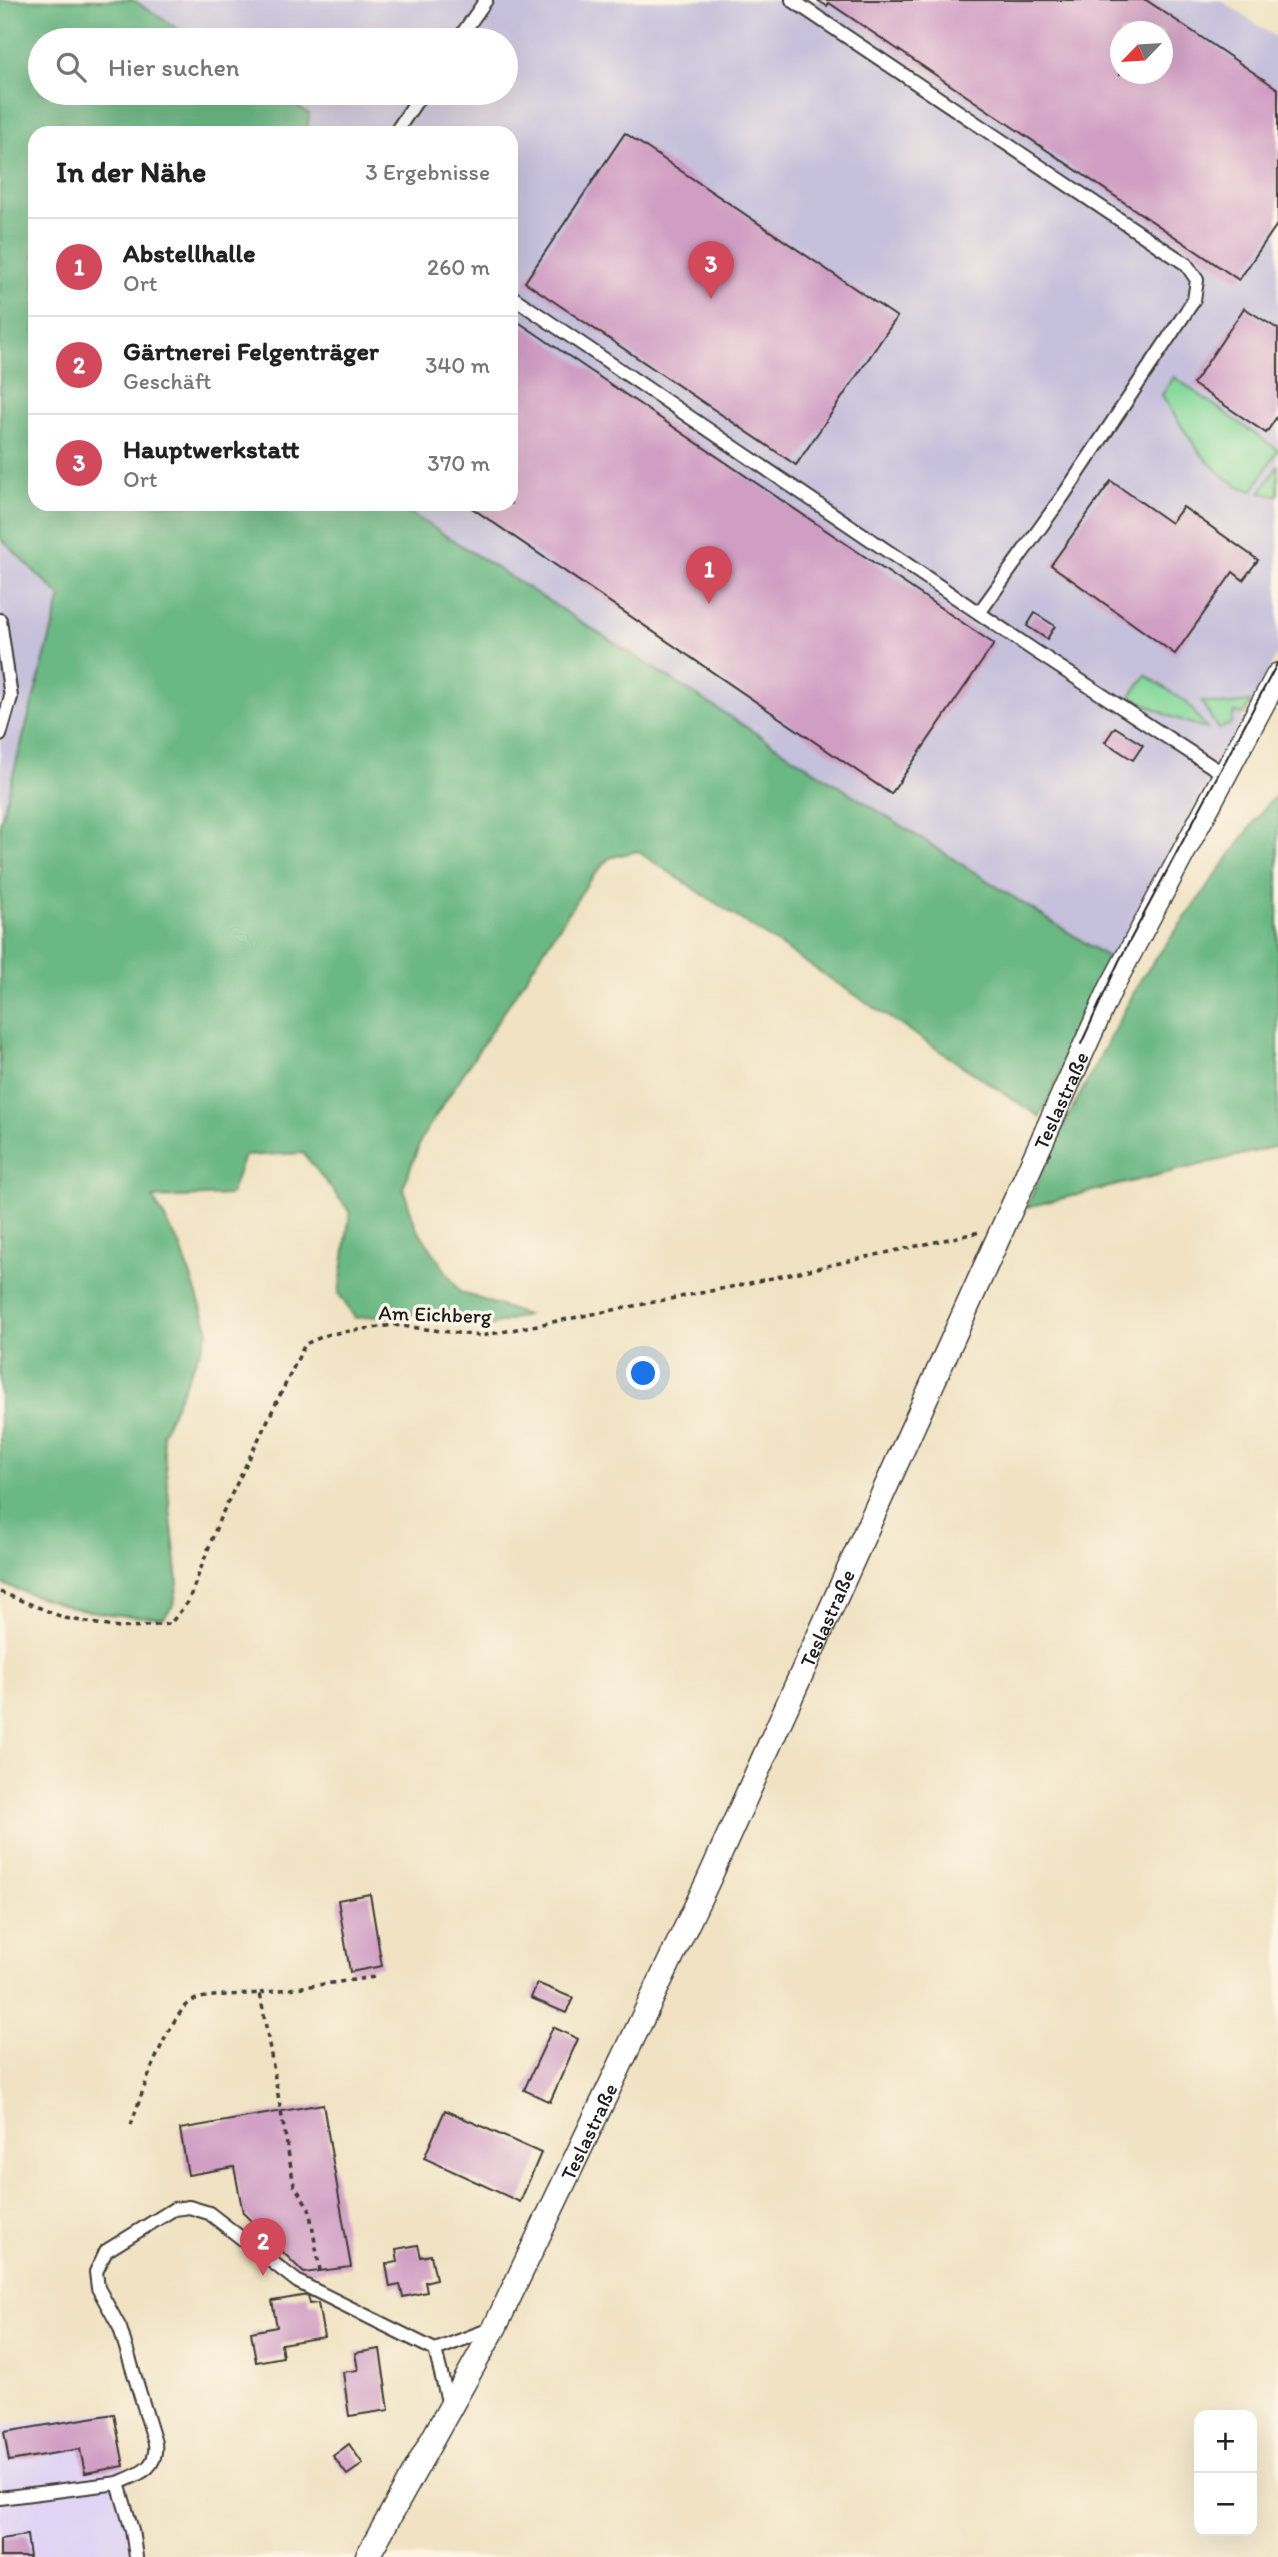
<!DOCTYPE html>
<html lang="de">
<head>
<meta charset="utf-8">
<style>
	body { margin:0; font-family:Itim,sans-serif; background:#f2f2f2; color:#222 }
	.controls { position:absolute; right:21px; bottom:21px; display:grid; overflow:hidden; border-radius:14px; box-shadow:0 7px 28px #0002 }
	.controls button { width:63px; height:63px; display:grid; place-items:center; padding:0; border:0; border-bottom:2px solid #e0e0e0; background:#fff; color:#222; font:35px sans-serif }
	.compass { position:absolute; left:1110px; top:21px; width:63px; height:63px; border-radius:50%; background:#fff; box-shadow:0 7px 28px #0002; rotate:245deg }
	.you { position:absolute; left:644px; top:1374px; width:24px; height:24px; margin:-18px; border:5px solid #fff; border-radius:50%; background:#1a73e8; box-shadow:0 0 0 10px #1a73e833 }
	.badge { display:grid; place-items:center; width:46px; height:46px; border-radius:50%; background:#d1495b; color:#fff; font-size:23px; font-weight:700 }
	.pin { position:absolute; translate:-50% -58px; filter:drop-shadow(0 2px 4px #0008) }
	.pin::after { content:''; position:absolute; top:37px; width:24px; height:21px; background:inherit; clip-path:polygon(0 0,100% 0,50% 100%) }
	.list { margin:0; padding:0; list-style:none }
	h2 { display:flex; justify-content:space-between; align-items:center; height:91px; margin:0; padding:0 28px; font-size:30px }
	h2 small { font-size:23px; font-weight:400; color:#767676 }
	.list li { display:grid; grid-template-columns:46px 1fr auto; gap:21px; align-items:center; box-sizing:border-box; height:98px; padding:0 28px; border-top:2px solid #e0e0e0 }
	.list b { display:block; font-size:26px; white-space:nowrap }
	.list p { margin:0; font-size:23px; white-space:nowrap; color:#767676 }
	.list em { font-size:23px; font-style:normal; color:#767676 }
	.icon { flex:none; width:38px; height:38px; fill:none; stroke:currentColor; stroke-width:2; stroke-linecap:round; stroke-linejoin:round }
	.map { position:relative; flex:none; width:1278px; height:2557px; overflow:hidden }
	.search { position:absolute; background:#fff; box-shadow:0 7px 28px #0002; left:28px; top:28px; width:490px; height:77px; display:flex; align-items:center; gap:18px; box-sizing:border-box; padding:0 24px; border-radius:38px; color:#767676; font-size:26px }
	.panel { position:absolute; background:#fff; box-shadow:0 7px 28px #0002; left:28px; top:126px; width:490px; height:385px; border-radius:21px }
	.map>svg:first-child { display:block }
</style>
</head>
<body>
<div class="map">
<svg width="1278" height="2557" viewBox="0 0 1278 2557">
	<rect width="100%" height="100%" fill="#fcf5e5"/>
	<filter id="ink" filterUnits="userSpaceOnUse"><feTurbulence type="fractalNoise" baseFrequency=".0143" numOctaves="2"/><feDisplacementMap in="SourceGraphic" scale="14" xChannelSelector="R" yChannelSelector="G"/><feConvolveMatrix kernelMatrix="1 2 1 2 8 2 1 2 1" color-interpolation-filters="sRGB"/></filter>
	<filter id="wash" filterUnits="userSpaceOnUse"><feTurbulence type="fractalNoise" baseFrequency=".00686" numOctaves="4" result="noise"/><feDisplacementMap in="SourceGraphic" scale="28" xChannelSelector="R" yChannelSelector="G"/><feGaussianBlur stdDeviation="1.57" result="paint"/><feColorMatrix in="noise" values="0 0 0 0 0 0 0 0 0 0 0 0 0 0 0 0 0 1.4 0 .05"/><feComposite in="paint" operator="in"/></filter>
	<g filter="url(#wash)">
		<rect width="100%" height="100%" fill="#f0e2c2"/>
		<!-- built -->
		<polygon fill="#e1d4f4" points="115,2411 138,2557 0,2557 0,2426"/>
		<!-- industrial -->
		<g fill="#c5c0db" fill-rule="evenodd">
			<path d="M133,0h1087l58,39v614l-166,307 -716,-456h115v-371h-204l1,-19 -32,-21h230v-53h-311zM1120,32h42v42h-42z"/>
			<polygon points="0,538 61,597 0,823"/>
		</g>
		<!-- green -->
		<g fill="#84d89b" stroke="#507a5c" stroke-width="2">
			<path d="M1174,377l104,73 -26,41c-44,-14 -67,-60 -90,-96z"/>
			<polygon points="1278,466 1278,495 1260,493"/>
			<polygon points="1146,675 1187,703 1207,729 1169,716 1131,696"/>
			<polygon points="1201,701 1224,705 1251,702 1244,715 1234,712 1231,724 1218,729"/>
		</g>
		<!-- forest -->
		<g fill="#6bb883" stroke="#446a50" stroke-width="2">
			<path d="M0,0h133l62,40h-155v53h236l33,21 -2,19h-272v371h361l716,456 -72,157 -403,-266 -28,7 -20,23 -167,256 -19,51 13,39 44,65 66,23 -36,11 -77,-12 -58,4 -16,-24 11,-82 -47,-59 -59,3 -14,39 -77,3 28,49 28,84 -47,103 16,148 -4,22 -10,13c-69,0 -100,-10 -164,-34v-760l61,-226 -61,-59z"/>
			<polygon points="1278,794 1278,1146 1027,1207 1048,1155 1141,979 1268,803"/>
		</g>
		<g id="blocks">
			<!-- building -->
			<g fill="#d09dc4" fill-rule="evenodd">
				<path d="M817,0h329l132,89v134l-39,57 -410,-277 -2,3zM1120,32h42v42h-42z"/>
				<polygon points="625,133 897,317 796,465 525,282"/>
				<polygon points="1244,308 1278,329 1278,415 1266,433 1193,384"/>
				<polygon points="511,317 994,644 891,794 466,504 511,504"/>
				<polygon points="1111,481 1171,523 1183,507 1258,560 1243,580 1233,572 1175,654 1051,565"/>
				<polygon points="1035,613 1055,626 1047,639 1027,626"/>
				<polygon points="1115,727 1143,745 1133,760 1105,742"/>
				<polygon points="370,1894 382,1966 350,1972 338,1900"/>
				<polygon points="537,1983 573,1998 566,2013 531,1998"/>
				<polygon points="553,2027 578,2039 550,2102 524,2090"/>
				<polygon points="323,2104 351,2267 304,2273 243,2213 234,2167 188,2175 180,2129"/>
				<polygon points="445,2110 541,2153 520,2202 424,2158"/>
				<polygon points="418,2245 421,2257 431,2255 436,2279 425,2282 427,2292 403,2297 400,2285 390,2287 386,2264 398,2262 396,2249"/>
				<polygon points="308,2295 310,2304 318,2303 324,2337 281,2344 283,2357 256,2362 251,2332 277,2327 272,2301"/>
				<polygon points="380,2349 389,2410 349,2416 343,2372 358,2370 355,2353"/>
				<polygon points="114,2414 124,2466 85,2473 80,2449 9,2461 4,2432"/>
				<polygon points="349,2444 363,2464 347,2475 333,2456"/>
				<polygon points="27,2535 30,2557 0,2557 0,2539"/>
			</g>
		</g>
	</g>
	<g filter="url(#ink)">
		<use href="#blocks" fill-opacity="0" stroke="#3c3a35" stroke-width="2"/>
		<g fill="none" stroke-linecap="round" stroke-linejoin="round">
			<!-- service casing -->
			<g stroke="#3c3a35" stroke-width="16">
				<g id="service">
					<polyline points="792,0 1162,248 1186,264 1197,280 1194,300 1063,496 979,613"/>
					<polyline points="458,40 486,0"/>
					<polyline points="395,133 422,93"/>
					<polyline points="511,296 1035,651 1225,775"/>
					<polyline points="0,620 11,697 0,735"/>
					<polyline points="435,2350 493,2328"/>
					<path d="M118,2483c21,-9 40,-14 37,-40l-35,-115 -22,-40 -2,-16 10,-21 68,-42 15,-2 20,6 89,69 137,68 15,59"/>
					<polyline points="0,2498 118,2483 132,2530 136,2557"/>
				</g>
			</g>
			<!-- minor casing -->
			<g stroke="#3c3a35" stroke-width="26">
				<g id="minor">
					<path id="s1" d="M367,2557l128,-230 213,-446 403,-893 167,-313"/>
				</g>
			</g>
			<!-- path -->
			<g stroke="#3c3a35" stroke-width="3.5" stroke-dasharray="5 5" stroke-linecap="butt">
				<polyline points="0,1592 65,1618 119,1628 170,1624 188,1602 220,1518 305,1344 329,1334 394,1325 481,1336 736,1286 980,1232"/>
				<polyline points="260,1993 375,1977"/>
				<path d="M131,2125c9,-27 38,-114 63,-125 15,-6 48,-5 66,-7l34,192 15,23 12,68"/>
			</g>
			<!-- service -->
			<use href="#service" stroke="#fff" stroke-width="12"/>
			<!-- minor -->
			<use href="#minor" stroke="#fff" stroke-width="23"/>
			<!-- tram -->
			<polyline stroke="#1c1c1c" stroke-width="2" points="1081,1044 1119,961 1278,662"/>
		</g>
	</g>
	<g text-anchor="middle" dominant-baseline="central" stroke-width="7" stroke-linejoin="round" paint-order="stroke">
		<!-- street labels -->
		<g font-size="21" fill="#1c1c1c" stroke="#fcf5e5">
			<text stroke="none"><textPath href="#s1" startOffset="1614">Teslastraße</textPath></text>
			<text transform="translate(435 1314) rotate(2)">Am Eichberg</text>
			<text stroke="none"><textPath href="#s1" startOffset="1046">Teslastraße</textPath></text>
			<text stroke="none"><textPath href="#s1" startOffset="480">Teslastraße</textPath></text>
		</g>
	</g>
</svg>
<div class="controls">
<button>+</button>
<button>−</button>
</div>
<svg class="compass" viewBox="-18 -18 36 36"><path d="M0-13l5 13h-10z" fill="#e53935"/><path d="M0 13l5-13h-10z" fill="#767676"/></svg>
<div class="you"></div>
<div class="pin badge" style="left:709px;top:604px">1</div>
<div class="pin badge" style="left:263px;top:2276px">2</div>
<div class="pin badge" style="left:711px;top:299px">3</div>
<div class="search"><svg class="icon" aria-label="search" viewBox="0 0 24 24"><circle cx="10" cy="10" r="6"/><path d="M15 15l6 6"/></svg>Hier suchen</div>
<section class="panel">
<h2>In der Nähe<small>3 Ergebnisse</small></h2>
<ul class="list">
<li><span class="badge">1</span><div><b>Abstellhalle</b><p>Ort</p></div><em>260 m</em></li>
<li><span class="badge">2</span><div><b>Gärtnerei Felgenträger</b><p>Geschäft</p></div><em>340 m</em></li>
<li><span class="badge">3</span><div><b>Hauptwerkstatt</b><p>Ort</p></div><em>370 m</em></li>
</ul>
</section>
</div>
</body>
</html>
